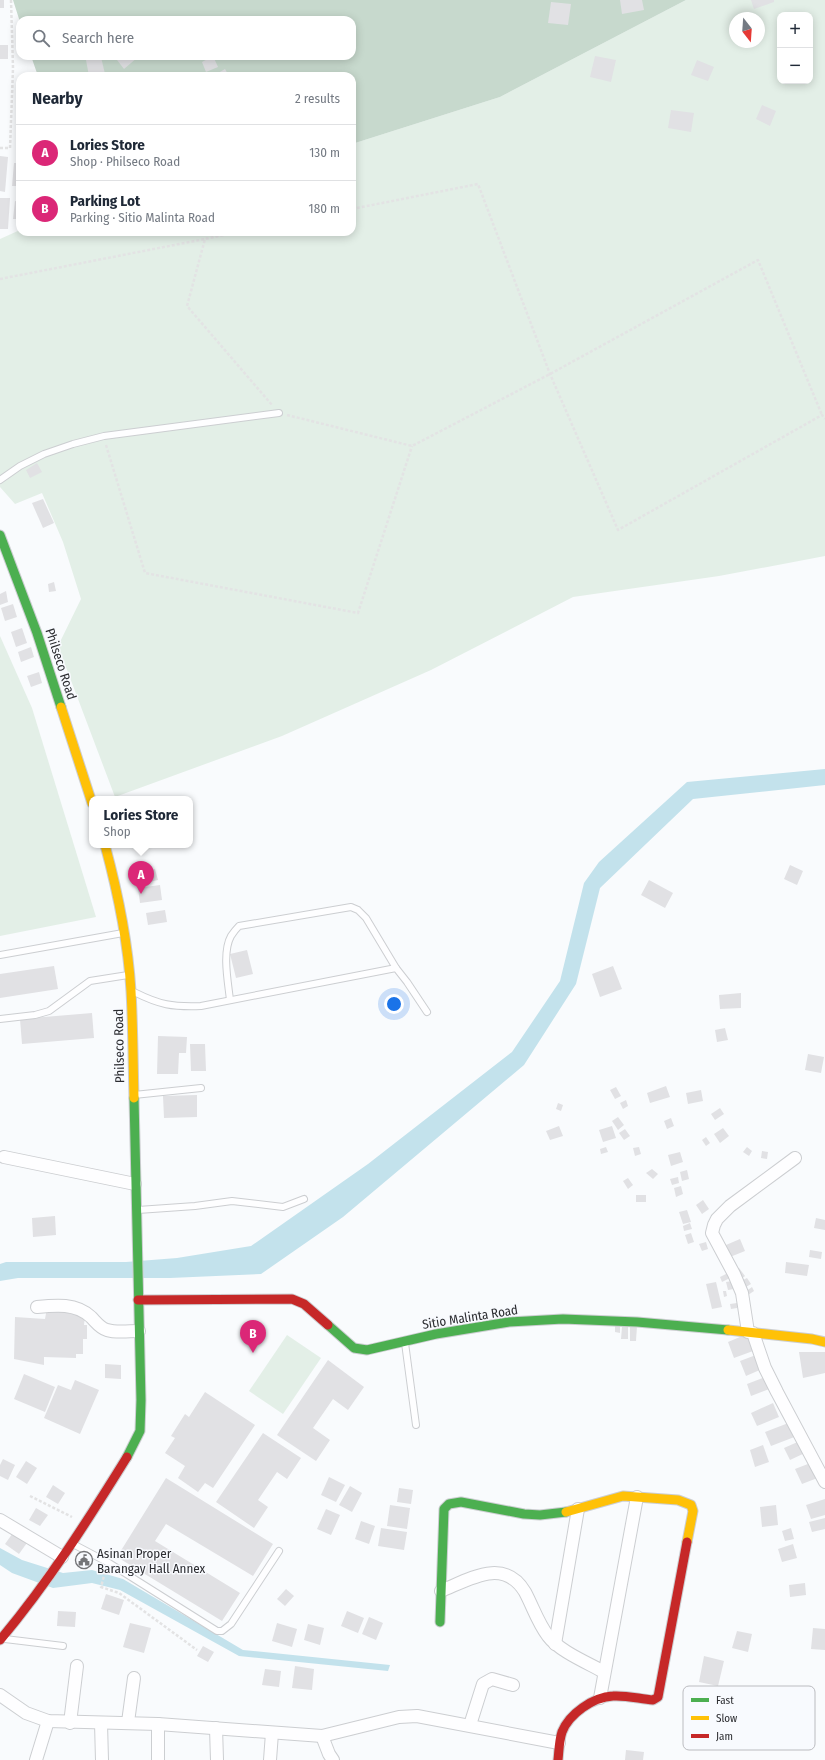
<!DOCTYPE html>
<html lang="en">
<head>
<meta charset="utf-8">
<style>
	body { margin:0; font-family:"Fira Sans Condensed",sans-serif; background:#f6f6f7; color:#1f2937 }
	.controls { position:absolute; right:12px; top:12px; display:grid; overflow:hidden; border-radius:8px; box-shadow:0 2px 10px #0003 }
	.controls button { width:36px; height:36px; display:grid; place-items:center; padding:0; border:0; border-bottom:1px solid #e0e1e3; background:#fff; color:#1f2937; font:20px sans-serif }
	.compass { position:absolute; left:729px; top:12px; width:36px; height:36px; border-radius:50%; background:#fff; box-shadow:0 2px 10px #0003; rotate:163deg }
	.you { position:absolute; left:394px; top:1004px; width:14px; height:14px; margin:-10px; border:3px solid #fff; border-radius:50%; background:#1a73e8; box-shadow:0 0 0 6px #1a73e833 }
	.badge { display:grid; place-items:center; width:26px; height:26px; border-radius:50%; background:#db2777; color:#fff; font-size:13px; font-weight:700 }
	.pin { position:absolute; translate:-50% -33px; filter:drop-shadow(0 1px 2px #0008) }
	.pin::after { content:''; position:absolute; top:21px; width:14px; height:12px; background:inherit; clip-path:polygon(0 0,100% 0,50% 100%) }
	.popup { position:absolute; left:89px; top:796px; width:104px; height:52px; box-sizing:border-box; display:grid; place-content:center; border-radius:8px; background:#fff; filter:drop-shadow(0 1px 3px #0005); font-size:13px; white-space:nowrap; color:#747a83 }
	.popup b { font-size:15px; color:#1f2937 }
	.popup::after { content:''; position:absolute; left:50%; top:100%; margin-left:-8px; border:8px solid transparent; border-top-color:#fff }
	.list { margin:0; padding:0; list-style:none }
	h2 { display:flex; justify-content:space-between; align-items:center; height:52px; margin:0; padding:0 16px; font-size:17px }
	h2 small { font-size:13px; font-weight:400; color:#747a83 }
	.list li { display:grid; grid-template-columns:26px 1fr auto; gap:12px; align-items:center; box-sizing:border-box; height:56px; padding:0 16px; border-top:1px solid #e0e1e3 }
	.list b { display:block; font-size:15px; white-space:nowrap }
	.list p { margin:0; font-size:13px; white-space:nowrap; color:#747a83 }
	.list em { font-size:13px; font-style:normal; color:#747a83 }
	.icon { flex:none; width:22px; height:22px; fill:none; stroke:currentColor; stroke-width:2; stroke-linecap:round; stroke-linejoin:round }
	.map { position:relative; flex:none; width:825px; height:1760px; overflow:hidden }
	.search { position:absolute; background:#fff; box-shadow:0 2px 10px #0003; left:16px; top:16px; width:340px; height:44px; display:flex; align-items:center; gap:10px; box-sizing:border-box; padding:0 14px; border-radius:12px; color:#747a83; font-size:15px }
	.panel { position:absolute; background:#fff; box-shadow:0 2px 10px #0003; left:16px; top:72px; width:340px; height:164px; border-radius:12px }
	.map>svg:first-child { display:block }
</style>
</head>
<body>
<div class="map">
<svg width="825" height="1760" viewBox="0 0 825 1760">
	<rect width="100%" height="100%" fill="#f9fbfd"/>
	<!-- green -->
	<g fill="#e3efe7" fill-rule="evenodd">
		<path d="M686,0h139v556l-106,20 -146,21 -142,73 -149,66 -167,61 -57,-151 23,-47 -18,-57 -21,-49 -27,11 -15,-17v-248l20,-9v2h332v-88l148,-47zM780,15h30v66h-30zM735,18h24v24h-24z"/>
		<polygon points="0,636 32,708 96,917 0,936"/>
		<polygon points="287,1335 321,1358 283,1414 249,1391"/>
	</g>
	<!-- forest -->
	<polygon fill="#c7d9cd" points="13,0 686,0 500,97 352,144 352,76 38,76 31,56 352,56 352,20 20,20 20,22"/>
	<!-- water -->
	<g fill="#c3e2ec">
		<polygon points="825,769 825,785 693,799 600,888 576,984 524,1065 343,1217 261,1274 170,1278 18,1278 0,1281 0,1264 6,1262 126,1262 177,1258 251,1246 368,1164 512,1052 560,981 584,883 599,862 687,782"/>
		<polygon points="0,1548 22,1560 63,1573 92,1570 123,1579 243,1650 390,1665 388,1671 239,1656 120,1590 92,1583 53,1588 12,1573 0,1565"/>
	</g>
	<!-- building -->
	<g fill="#e1e1e4">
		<rect x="0" y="0" width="4" height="8"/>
		<polygon points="620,0 642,0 644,10 622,14"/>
		<polygon points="751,0 774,0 774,2 754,9"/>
		<polygon points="551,2 571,4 568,25 548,23"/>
		<rect x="0" y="45" width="8" height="14"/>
		<polygon points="114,56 138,56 138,57 124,69"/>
		<polygon points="213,56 218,67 206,72 202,62"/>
		<polygon points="230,56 240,56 231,60"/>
		<polygon points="595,56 616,60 611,82 590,77"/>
		<polygon points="101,57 105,74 89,76 86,60"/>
		<polygon points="697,60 714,67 708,81 691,75"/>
		<polygon points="225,69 229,76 213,76"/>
		<polygon points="82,73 83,76 72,76 72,75"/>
		<polygon points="762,105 776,111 770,126 756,119"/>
		<polygon points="671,110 694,113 691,132 668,128"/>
		<polygon points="0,156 8,157 5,192 0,191"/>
		<polygon points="14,163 20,163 20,186 12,186"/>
		<polygon points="0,198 10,198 8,229 0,229"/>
		<polygon points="15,201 20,202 20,219 13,219"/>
		<polygon points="37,463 42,472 30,478 26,470"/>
		<polygon points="43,499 54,523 43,528 32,503"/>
		<polygon points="54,582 56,591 49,592 48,584"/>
		<polygon points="6,591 8,602 0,605 0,594"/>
		<polygon points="13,604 17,617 5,621 1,608"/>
		<polygon points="22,628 27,643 16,647 11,632"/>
		<polygon points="31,647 34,657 21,662 18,652"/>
		<polygon points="39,672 42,683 31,687 27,676"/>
		<polygon points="790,865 803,871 797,885 784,879"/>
		<polygon points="155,869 158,880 141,884 139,874"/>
		<polygon points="649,880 673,893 665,908 641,895"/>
		<polygon points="160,885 162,900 140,903 138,888"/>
		<polygon points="165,910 167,922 148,925 146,913"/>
		<polygon points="247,950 253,974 236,978 230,954"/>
		<polygon points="54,966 58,989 0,998 0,974"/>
		<polygon points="613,966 622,989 600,997 592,974"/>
		<polygon points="741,993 741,1008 720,1009 719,995"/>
		<polygon points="92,1013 94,1038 22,1044 20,1019"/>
		<polygon points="725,1028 728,1040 717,1042 715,1030"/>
		<polygon points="158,1036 187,1037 186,1053 179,1053 178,1074 157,1074"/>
		<polygon points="190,1044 205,1044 206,1071 191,1071"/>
		<polygon points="808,1054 824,1057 821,1073 805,1070"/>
		<polygon points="666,1086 670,1097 650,1103 647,1093"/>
		<polygon points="616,1087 621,1096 615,1099 610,1090"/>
		<polygon points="701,1090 703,1101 688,1104 686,1093"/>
		<polygon points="197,1095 197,1117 164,1118 163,1096"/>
		<polygon points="626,1100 628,1106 623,1109 620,1103"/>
		<polygon points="558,1103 563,1105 561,1111 556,1109"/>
		<polygon points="720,1108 724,1114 715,1120 711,1114"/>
		<polygon points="618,1117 624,1125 618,1130 612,1121"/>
		<polygon points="671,1118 674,1126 667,1129 664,1121"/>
		<polygon points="559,1126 563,1136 550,1140 546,1131"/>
		<polygon points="612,1126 616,1138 603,1142 599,1130"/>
		<polygon points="723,1128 729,1136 720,1143 714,1134"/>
		<polygon points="625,1129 630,1136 624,1140 619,1133"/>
		<polygon points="706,1137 710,1143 706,1146 702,1140"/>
		<polygon points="606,1147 608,1152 601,1154 600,1149"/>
		<polygon points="639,1147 641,1154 635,1156 633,1148"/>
		<polygon points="747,1147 752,1151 749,1156 743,1152"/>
		<polygon points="762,1151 768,1152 767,1159 761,1158"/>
		<polygon points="680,1152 683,1162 671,1166 668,1155"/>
		<polygon points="652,1169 658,1174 653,1179 646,1173"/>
		<polygon points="687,1170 689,1179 682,1181 680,1172"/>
		<polygon points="678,1177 679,1183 672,1185 670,1179"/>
		<polygon points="628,1178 633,1185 628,1189 623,1181"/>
		<polygon points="681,1186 683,1194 676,1197 674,1188"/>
		<rect x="636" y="1195" width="10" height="7"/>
		<polygon points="703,1200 709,1209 702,1214 696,1205"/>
		<polygon points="687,1210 691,1222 683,1224 679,1212"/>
		<polygon points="55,1216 56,1235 33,1237 32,1218"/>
		<polygon points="816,1218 825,1220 825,1230 814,1228"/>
		<polygon points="690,1223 692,1229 684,1231 683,1226"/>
		<polygon points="691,1233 694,1242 688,1244 685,1235"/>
		<polygon points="740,1239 745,1251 730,1257 726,1245"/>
		<polygon points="706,1242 708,1249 702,1251 699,1244"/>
		<polygon points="810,1250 822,1252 821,1259 809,1257"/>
		<polygon points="786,1262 809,1265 807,1276 785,1273"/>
		<polygon points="739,1268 745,1276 740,1280 733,1272"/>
		<polygon points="728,1273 730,1278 722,1282 720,1277"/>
		<polygon points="747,1278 751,1284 746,1287 743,1280"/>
		<polygon points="733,1281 734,1289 728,1290 726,1282"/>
		<polygon points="716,1282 722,1307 712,1309 706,1284"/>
		<polygon points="752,1287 754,1291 748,1295 745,1292"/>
		<polygon points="723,1291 726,1291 727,1296 724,1297"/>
		<polygon points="737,1303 737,1308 731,1309 730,1304"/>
		<polygon points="47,1308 63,1308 85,1316 84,1325 87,1325 87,1339 83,1339 83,1354 76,1354 76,1358 44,1357 44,1365 14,1359 15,1317 45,1319"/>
		<polygon points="615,1325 620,1326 620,1333 615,1332"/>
		<polygon points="630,1326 637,1326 636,1341 630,1341"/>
		<polygon points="622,1327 628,1327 628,1339 621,1339"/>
		<polygon points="747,1334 753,1351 734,1358 728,1342"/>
		<polygon points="799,1352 825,1352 825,1373 803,1378"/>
		<polygon points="756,1355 762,1369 746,1376 740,1361"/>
		<polygon points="328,1360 364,1387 348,1410 333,1399 313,1428 330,1440 316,1461 277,1435"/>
		<polygon points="105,1364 121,1365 121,1379 105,1378"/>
		<polygon points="24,1374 55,1387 45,1412 14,1399"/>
		<polygon points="768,1376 772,1388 751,1396 747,1384"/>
		<polygon points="75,1380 99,1390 80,1434 44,1418 58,1385 71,1390"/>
		<polygon points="205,1392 255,1425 213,1488 205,1483 198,1492 178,1478 185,1466 165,1453 175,1438 171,1436 185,1414 189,1417"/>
		<polygon points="773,1403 779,1417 757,1426 751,1413"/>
		<polygon points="791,1422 797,1436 771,1446 765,1432"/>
		<polygon points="263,1433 301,1458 287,1479 277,1472 258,1500 268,1507 254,1528 216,1502"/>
		<polygon points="802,1440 807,1452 790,1460 784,1448"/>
		<polygon points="763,1445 769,1462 755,1467 750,1450"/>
		<polygon points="3,1459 15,1465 8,1480 0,1476 0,1465"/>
		<polygon points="26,1461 37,1468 27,1484 16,1477"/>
		<polygon points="813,1462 820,1477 802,1484 795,1469"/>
		<polygon points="329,1477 345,1485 336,1502 321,1495"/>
		<polygon points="166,1478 273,1544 253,1576 166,1524 155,1541 240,1593 222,1621 117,1557"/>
		<polygon points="53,1485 65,1493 58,1504 46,1497"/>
		<polygon points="350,1486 362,1493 352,1512 339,1505"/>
		<polygon points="399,1488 413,1490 411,1504 397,1502"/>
		<polygon points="825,1499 825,1515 811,1519 806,1505"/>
		<polygon points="390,1505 410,1508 407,1529 387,1526"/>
		<polygon points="776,1505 778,1525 762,1527 760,1507"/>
		<polygon points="36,1508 48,1515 40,1526 29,1520"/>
		<polygon points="326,1509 340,1515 331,1535 317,1529"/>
		<polygon points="825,1518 825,1529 812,1532 809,1522"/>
		<polygon points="361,1521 375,1526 369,1544 355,1539"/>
		<polygon points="381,1528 407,1532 404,1550 378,1546"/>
		<polygon points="791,1528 794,1539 785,1541 782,1531"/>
		<polygon points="15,1530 29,1540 19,1554 5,1544"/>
		<polygon points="793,1544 797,1558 782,1562 778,1549"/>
		<polygon points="82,1554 92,1561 86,1570 76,1563"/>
		<polygon points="805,1583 806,1595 790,1597 789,1585"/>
		<polygon points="286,1589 294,1596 285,1606 277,1599"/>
		<polygon points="106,1594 124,1600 119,1615 101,1609"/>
		<polygon points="58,1611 76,1612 75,1627 57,1626"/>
		<polygon points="347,1611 364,1618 358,1633 341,1626"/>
		<polygon points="369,1617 383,1623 376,1640 362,1634"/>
		<polygon points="130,1623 151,1628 144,1653 123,1647"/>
		<polygon points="277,1623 297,1629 292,1647 272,1641"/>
		<polygon points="308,1624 324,1628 320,1645 304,1640"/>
		<polygon points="813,1628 825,1629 825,1650 811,1649"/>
		<polygon points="737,1631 752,1634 748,1652 732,1648"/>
		<polygon points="203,1646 214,1652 208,1662 197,1656"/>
		<polygon points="704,1656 724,1661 718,1686 699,1682"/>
		<polygon points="295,1666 314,1669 312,1690 292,1688"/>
		<polygon points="265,1669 281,1671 279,1687 262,1685"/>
		<polygon points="716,1703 742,1706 740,1723 714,1721"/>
		<polygon points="626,1750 644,1752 643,1760 625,1760"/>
	</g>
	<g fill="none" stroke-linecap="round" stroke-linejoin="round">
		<!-- lane casing -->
		<g stroke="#ccced1" stroke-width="8">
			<g id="lane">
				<polyline points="0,480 20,466 44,454 73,444 104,436 279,413"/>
				<polyline points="0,955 123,933"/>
				<path d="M134,992c26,13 38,15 67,14l195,-38 11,14 20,30"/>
				<path d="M230,1000c-2,-18 -8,-48 1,-64 2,-3 5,-7 8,-10l112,-19 7,3 8,8 30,50"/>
				<polyline points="0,1019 35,1015 49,1011 90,981 128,975"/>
				<polyline points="134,1095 201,1088"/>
				<polyline points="138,1210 195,1206 232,1201 283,1207 304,1199"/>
				<polyline points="405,1343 416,1425"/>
				<polyline points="73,1544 109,1563 217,1631 222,1631 231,1624 279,1551"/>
				<polyline points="5,1639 63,1646"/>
			</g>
		</g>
		<!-- street casing -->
		<g stroke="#ccced1" stroke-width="14">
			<g id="street">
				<polyline points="4,1157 135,1184"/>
				<path d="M37,1307c19,-2 39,-4 54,10 5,5 9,11 16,13 9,3 22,1 32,1"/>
				<polyline points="748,1332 742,1293 734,1274 712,1233 714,1225 717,1219 730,1206 795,1158"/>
				<polyline points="753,1333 765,1368 777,1392 825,1482"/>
				<polyline points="0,1520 62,1557"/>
				<path d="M441,1591c29,-12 63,-34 84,1 8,15 13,31 23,44 11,15 40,27 56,36"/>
				<polyline points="555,1644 578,1509"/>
				<polyline points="0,1695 26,1713 48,1721 158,1724 322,1736 399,1717 417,1716 559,1743"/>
				<polyline points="600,1698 637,1497"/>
				<polyline points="128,1722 134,1678"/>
				<polyline points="70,1723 77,1666"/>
				<polyline points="101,1723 102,1760"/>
				<polyline points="158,1724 158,1760"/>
				<polyline points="470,1725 483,1684 492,1679 513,1685"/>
				<polyline points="216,1728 217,1760"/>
				<polyline points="322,1736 329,1754 333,1760"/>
				<polyline points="36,1760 48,1721"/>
				<polyline points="270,1760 272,1733"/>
			</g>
		</g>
		<!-- fast casing -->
		<g stroke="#ccced1" stroke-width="11">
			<g id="fast">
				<polyline points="0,535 37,633 61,707"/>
				<polyline points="328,1325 354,1348 367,1350 436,1334 509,1322 563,1319 637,1322 728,1330"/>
				<polyline points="127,1457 140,1431 141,1400 134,1098"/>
				<polyline points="440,1622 444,1509 449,1504 461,1502 524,1514 540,1515 566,1512"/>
			</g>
		</g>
		<!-- slow casing -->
		<g stroke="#ccced1" stroke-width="11">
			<g id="slow">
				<polyline points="61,707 92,803"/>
				<path d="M105,845c13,48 23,97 26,146 2,36 2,71 3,107"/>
				<polyline points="728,1330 812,1339 825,1342"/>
				<polyline points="566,1512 623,1496 678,1500 691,1505 693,1511 687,1542"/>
			</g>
		</g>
		<!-- jam casing -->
		<g stroke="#ccced1" stroke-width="11">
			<g id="jam">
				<polyline points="138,1300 292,1299 304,1304 328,1325"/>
				<path d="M0,1640c48,-57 88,-120 127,-183"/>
				<path d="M558,1760c1,-9 1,-19 4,-28 7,-18 31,-35 51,-36 13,-1 27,3 40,4l5,-3 29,-155"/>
			</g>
		</g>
		<!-- path -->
		<g stroke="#e3e3e4" stroke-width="2.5" stroke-dasharray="3 2" stroke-linecap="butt">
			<polyline points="0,148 10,148 13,68 11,0"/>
			<polyline points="352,209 478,184 550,374 618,530 822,415 825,419"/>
			<polyline points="238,232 205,239 187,306 272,405"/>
			<polyline points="0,279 205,239"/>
			<polyline points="287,415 412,446 550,374 758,260 822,415"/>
			<polyline points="106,445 145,573 358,613 412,446"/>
			<polyline points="30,1496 72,1517"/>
			<polyline points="105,1572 101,1587 119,1593 197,1650"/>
		</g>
		<!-- lane -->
		<use href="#lane" stroke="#fefeff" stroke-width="6"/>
		<!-- street -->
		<use href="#street" stroke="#fefeff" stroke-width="12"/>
		<!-- fast -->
		<use href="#fast" stroke="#4caf50" stroke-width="9"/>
		<!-- slow -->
		<use href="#slow" stroke="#ffc107" stroke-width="9"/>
		<!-- jam -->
		<use href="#jam" stroke="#c62828" stroke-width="9"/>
	</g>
	<!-- icons -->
	<defs>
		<g id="civic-ring" transform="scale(0.9)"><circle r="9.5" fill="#f8fafe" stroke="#747578" stroke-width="1.5"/><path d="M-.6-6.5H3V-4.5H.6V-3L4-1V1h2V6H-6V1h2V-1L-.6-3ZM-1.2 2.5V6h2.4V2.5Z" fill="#747578"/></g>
	</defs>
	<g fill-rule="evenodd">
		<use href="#civic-ring" x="84" y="1560"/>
	</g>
	<g text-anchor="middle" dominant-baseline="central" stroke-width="3" stroke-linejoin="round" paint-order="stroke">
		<!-- street labels -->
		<g font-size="13" fill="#2c2d31" stroke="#f8fafe">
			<text transform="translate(61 664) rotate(72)">Philseco Road</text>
			<text transform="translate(119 1046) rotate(-91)">Philseco Road</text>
			<text transform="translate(470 1317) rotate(-9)">Sitio Malinta Road</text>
		</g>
		<!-- poi labels -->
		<g font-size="13" fill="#2c2d31" stroke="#f8fafe" text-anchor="start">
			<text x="97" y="1553">Asinan Proper<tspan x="97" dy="15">Barangay Hall Annex</tspan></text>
		</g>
	</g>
	<!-- legend -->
	<rect x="683" y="1686" width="132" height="64" rx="6" fill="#f8fafe" stroke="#bbbcc0" stroke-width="1"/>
	<rect x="691" y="1698" width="18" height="4" fill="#4caf50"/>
	<rect x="691" y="1716" width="18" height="4" fill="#ffc107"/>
	<rect x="691" y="1734" width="18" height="4" fill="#c62828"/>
	<g font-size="11" fill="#2c2d31">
		<text x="716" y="1704">Fast</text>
		<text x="716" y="1722">Slow</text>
		<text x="716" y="1740">Jam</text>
	</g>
</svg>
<div class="controls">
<button>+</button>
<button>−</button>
</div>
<svg class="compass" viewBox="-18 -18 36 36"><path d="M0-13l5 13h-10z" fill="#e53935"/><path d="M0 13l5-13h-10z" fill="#747a83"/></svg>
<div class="you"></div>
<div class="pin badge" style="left:141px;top:894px">A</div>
<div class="popup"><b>Lories Store</b>Shop</div>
<div class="pin badge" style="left:253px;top:1353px">B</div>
<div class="search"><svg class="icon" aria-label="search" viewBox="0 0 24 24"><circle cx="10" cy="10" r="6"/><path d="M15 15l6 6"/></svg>Search here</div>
<section class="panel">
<h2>Nearby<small>2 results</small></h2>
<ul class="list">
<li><span class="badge">A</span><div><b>Lories Store</b><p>Shop · Philseco Road</p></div><em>130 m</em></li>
<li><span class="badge">B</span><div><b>Parking Lot</b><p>Parking · Sitio Malinta Road</p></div><em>180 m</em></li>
</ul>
</section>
</div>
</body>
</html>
